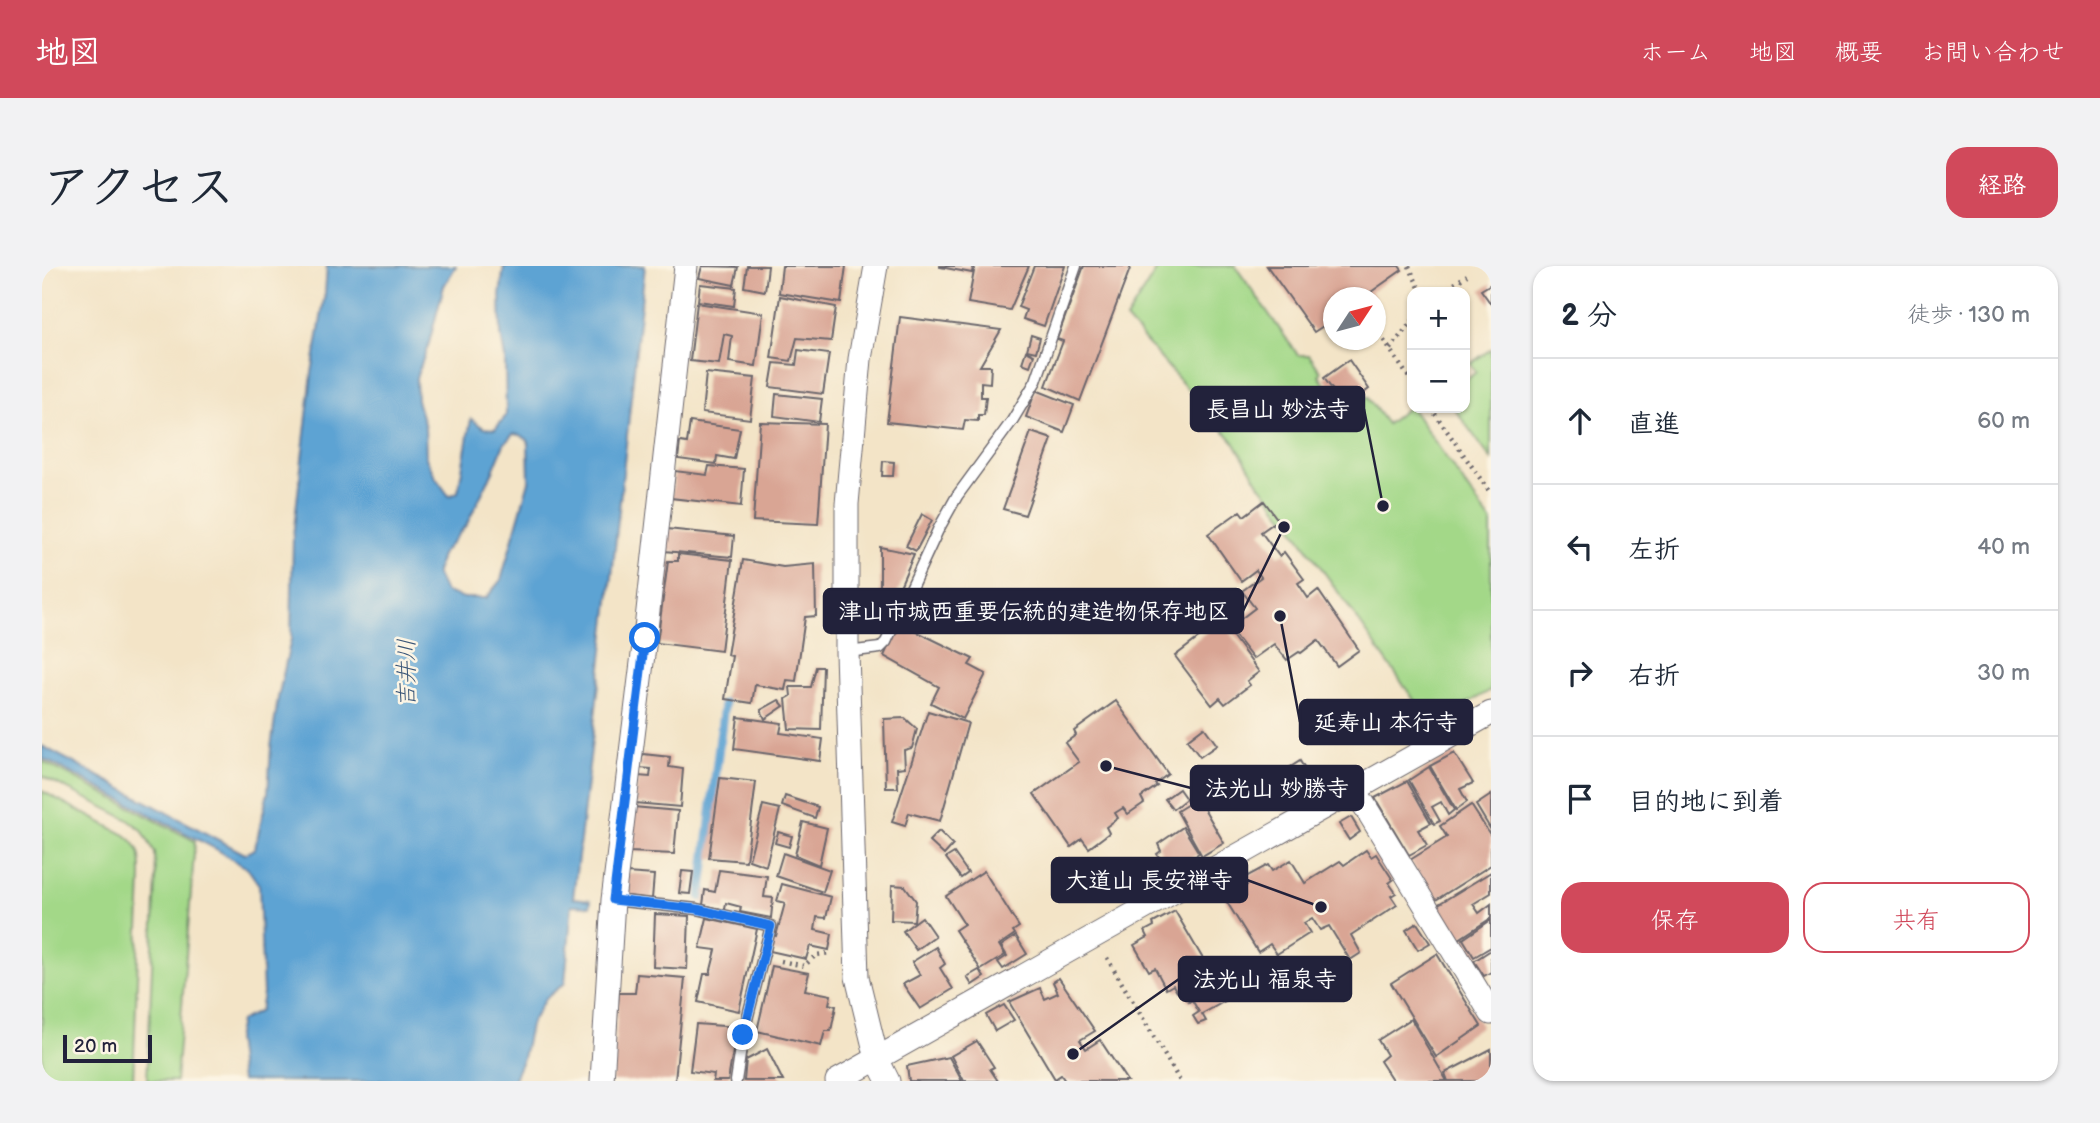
<!DOCTYPE html>
<html lang="ja">
<head>
<meta charset="utf-8">
<style>
	body { margin:0; font-family:"Balsamiq Sans","Klee One",sans-serif; background:#f2f2f3; color:#1f2937 }
	.controls { position:absolute; right:21px; top:21px; display:grid; overflow:hidden; border-radius:14px; box-shadow:0 2px 5px #0004 }
	.controls button { width:63px; height:63px; display:grid; place-items:center; padding:0; border:0; border-bottom:2px solid #e0e1e3; background:#fff; color:#1f2937; font:35px sans-serif }
	.compass { position:absolute; left:1281px; top:21px; width:63px; height:63px; border-radius:50%; background:#fff; box-shadow:0 2px 5px #0004; rotate:54deg }
	.scale { position:absolute; left:21px; bottom:18px; width:89px; box-sizing:border-box; padding-left:7px; border:4px solid #22223b; border-top:0; font-size:19px; line-height:24px; white-space:nowrap; color:#22223b; -webkit-text-stroke:5px #fcf5e5; paint-order:stroke }
	.stop { position:absolute; width:21px; height:21px; margin:-16px; border:5px solid #1a73e8; border-radius:50%; background:#fff }
	.stop.end { background:#1a73e8; border-color:#fff; box-shadow:0 2px 7px #0008 }
	.list { margin:0; padding:0; list-style:none }
	h2 { display:flex; justify-content:space-between; align-items:center; height:91px; margin:0; padding:0 28px; font-size:30px }
	h2 small { font-size:23px; font-weight:400; color:#747a83 }
	.list li { display:grid; grid-template-columns:46px 1fr auto; gap:21px; align-items:center; box-sizing:border-box; height:126px; padding:0 28px; border-top:2px solid #e0e1e3 }
	.list b { display:block; font-size:26px; white-space:nowrap }
	.list em { font-size:23px; font-style:normal; color:#747a83 }
	.actions { display:flex; gap:14px; padding:21px 28px }
	.actions a { flex:1; padding:16px 0; border:2px solid #d1495b; border-radius:21px; text-align:center; font-size:24px; color:#d1495b }
	.actions .main { background:#d1495b; color:#fff }
	.icon { flex:none; width:38px; height:38px; fill:none; stroke:currentColor; stroke-width:2; stroke-linecap:round; stroke-linejoin:round }
	.map { position:relative; flex:none; width:1449px; height:815px; overflow:hidden; border-radius:21px }
	header { display:flex; align-items:center; gap:42px; box-sizing:border-box; height:98px; padding:0 35px; background:#d1495b; color:#fff }
	header strong { font-size:33px }
	nav { display:flex; gap:38px; margin-inline-start:auto; font-size:24px }
	.intro { display:flex; align-items:center; justify-content:space-between; box-sizing:border-box; height:168px; padding:0 42px }
	h1 { margin:0; font-size:49px }
	.button { padding:18px 32px; border-radius:21px; background:#d1495b; color:#fff; font-size:24px; font-weight:700 }
	main { display:flex; gap:42px; padding:0 42px }
	aside { flex:1; background:#fff; border-radius:21px; box-shadow:0 2px 5px #0004 }
	.map>svg:first-child { display:block }
</style>
</head>
<body>
<header>
<strong>地図</strong>
<nav><a>ホーム</a><a>地図</a><a>概要</a><a>お問い合わせ</a></nav>
</header>
<div class="intro"><h1>アクセス</h1><a class="button">経路</a></div>
<main>
<div class="map">
<svg width="1449" height="815" viewBox="0 0 1449 815">
	<rect width="100%" height="100%" fill="#fcf5e5"/>
	<filter id="ink" filterUnits="userSpaceOnUse"><feTurbulence type="fractalNoise" baseFrequency=".0143" numOctaves="2"/><feDisplacementMap in="SourceGraphic" scale="14" xChannelSelector="R" yChannelSelector="G"/><feConvolveMatrix kernelMatrix="1 2 1 2 8 2 1 2 1" color-interpolation-filters="sRGB"/></filter>
	<filter id="wash" filterUnits="userSpaceOnUse"><feTurbulence type="fractalNoise" baseFrequency=".00686" numOctaves="4" result="noise"/><feDisplacementMap in="SourceGraphic" scale="28" xChannelSelector="R" yChannelSelector="G"/><feGaussianBlur stdDeviation="1.57" result="paint"/><feColorMatrix in="noise" values="0 0 0 0 0 0 0 0 0 0 0 0 0 0 0 0 0 1.4 0 .05"/><feComposite in="paint" operator="in"/></filter>
	<g filter="url(#wash)">
		<rect width="100%" height="100%" fill="#f3e4c7"/>
		<!-- green -->
		<g fill="#a3d888" stroke="#627d62" stroke-width="2">
			<polygon points="1117,0 1193,0 1256,89 1267,89 1279,106 1277,110 1303,147 1325,131 1345,158 1368,140 1449,256 1449,424 1389,458 1249,259 1218,219 1192,176 1084,53"/>
			<polygon points="1449,83 1449,193 1412,142 1423,142 1423,115 1434,106 1428,98"/>
			<polygon points="0,495 153,575 134,815 105,815 114,612 113,587 100,564 85,553 0,510"/>
			<path d="M0,525l83,44c17,13 16,22 16,43l-8,203h-91z"/>
		</g>
		<!-- water -->
		<path fill="#5da3d3" stroke="#406287" stroke-width="2" fill-rule="evenodd" d="M285,0h129l-12,20 -15,57 -13,35 1,22 8,27 1,31 10,20 13,18 9,-4 13,-73 13,9 11,1 11,-13 -1,-58 -4,-23 -1,-40 4,-29h141l-33,310 -39,322 18,2 -1,6 -18,-1 -7,78 -20,16 -15,26 -7,33 -10,23h-272l-5,-42 4,-18 20,-10 3,-17 -4,-109 -11,-16 -32,-20 -174,-91v-12l203,108 10,-6 13,-56 3,-45 7,-49 13,-59 2,-103 19,-163 13,-80zM471,168l7,1 8,5 1,41 -28,99 -15,18h-22l-19,-6 -9,-19 5,-18 26,-31 26,-53 11,-27z"/>
		<g fill="none" stroke-linecap="round" stroke-linejoin="round">
			<!-- stream -->
			<polyline stroke="#5da3d3" stroke-width="9" points="659,631 682,438"/>
		</g>
		<g id="blocks">
			<!-- building -->
			<g fill="#d9a594">
				<polygon points="660,0 696,1 692,19 657,12"/>
				<polygon points="705,0 726,0 723,25 702,21"/>
				<polygon points="740,0 804,0 799,37 737,27"/>
				<polygon points="898,0 931,0 930,7 898,1"/>
				<polygon points="933,0 987,0 968,44 926,37"/>
				<polygon points="992,0 1023,0 1002,60 981,53 984,44 976,41"/>
				<polygon points="1042,0 1089,0 1038,135 1004,120 1021,75 1015,73"/>
				<polygon points="1225,0 1357,0 1360,4 1329,26 1333,32 1292,32 1292,53 1272,66"/>
				<polygon points="658,18 694,22 692,40 656,35"/>
				<polygon points="1449,18 1449,38 1439,24"/>
				<polygon points="738,30 794,41 789,75 755,72 749,95 729,92"/>
				<polygon points="655,37 721,47 714,100 687,96 690,70 682,68 677,98 648,95"/>
				<polygon points="858,51 959,64 938,100 949,100 948,117 939,116 939,131 944,131 942,149 936,149 936,155 923,154 921,164 845,156"/>
				<polygon points="989,69 998,72 994,86 985,84"/>
				<polygon points="756,84 787,88 781,128 728,121 732,97 754,99"/>
				<polygon points="984,85 992,89 988,100 980,97"/>
				<polygon points="1307,94 1327,123 1303,141 1282,112"/>
				<polygon points="664,107 713,112 708,153 660,147"/>
				<polygon points="994,124 1032,139 1022,166 984,151"/>
				<polygon points="734,128 780,133 777,156 732,150"/>
				<polygon points="648,156 698,163 692,193 675,190 674,198 636,193 638,176 645,177"/>
				<polygon points="718,156 783,158 776,258 711,255"/>
				<polygon points="989,166 1010,173 983,249 961,243"/>
				<polygon points="841,195 852,196 851,210 840,210"/>
				<polygon points="667,200 702,203 699,240 629,232 633,205 665,209"/>
				<polygon points="1222,235 1236,254 1219,266 1237,290 1242,286 1262,313 1256,317 1266,332 1276,324 1317,384 1295,400 1276,374 1259,387 1257,386 1245,394 1232,378 1211,393 1187,362 1213,342 1200,325 1219,311 1214,304 1199,315 1166,268 1198,245 1202,250"/>
				<polygon points="880,248 890,254 874,285 864,280"/>
				<polygon points="625,263 692,270 690,291 622,285"/>
				<polygon points="838,281 872,288 838,367"/>
				<polygon points="636,288 690,294 679,385 615,377 626,295 636,295"/>
				<polygon points="701,294 741,301 773,298 774,350 763,351 754,415 745,414 743,424 713,419 710,437 683,433 690,390 685,389"/>
				<polygon points="1179,355 1217,406 1205,415 1208,419 1183,438 1178,432 1170,439 1133,390"/>
				<polygon points="857,357 931,393 927,399 944,408 921,453 889,437 897,421 842,390"/>
				<polygon points="774,401 781,401 779,464 747,463 744,433 749,430 748,421 769,421"/>
				<polygon points="737,434 742,440 723,453 719,444"/>
				<polygon points="1074,435 1126,508 1113,518 1115,520 1099,531 1102,537 1086,548 1081,542 1073,547 1076,552 1064,561 1067,567 1047,582 1040,573 1029,581 992,528 1037,496 1023,477 1034,469 1032,465"/>
				<polygon points="886,445 926,457 898,555 867,547 863,560 850,556"/>
				<polygon points="696,451 740,457 738,467 781,473 778,495 692,483"/>
				<polygon points="863,452 875,463 870,482 862,484 863,501 855,502 856,522 844,522 842,453"/>
				<polygon points="1162,461 1175,479 1158,491 1145,474"/>
				<polygon points="1412,487 1431,517 1418,523 1425,536 1414,544 1388,500"/>
				<polygon points="601,488 628,491 627,501 641,503 638,541 593,537 596,510 608,511 609,503 598,502"/>
				<polygon points="1258,495 1270,515 1245,531 1233,511"/>
				<polygon points="1387,501 1412,544 1406,549 1399,536 1390,541 1398,555 1392,558 1367,514"/>
				<polygon points="678,512 714,516 704,595 667,592"/>
				<polygon points="1365,515 1389,557 1376,564 1385,579 1367,589 1333,532"/>
				<polygon points="1137,523 1144,533 1131,543 1123,533"/>
				<polygon points="1449,529 1449,564 1434,539"/>
				<polygon points="743,530 776,541 773,552 740,540"/>
				<polygon points="1156,532 1182,577 1160,590 1135,545"/>
				<polygon points="721,539 738,543 724,600 707,594"/>
				<polygon points="1429,539 1449,570 1449,599 1392,635 1368,594 1405,571 1398,560"/>
				<polygon points="591,541 636,545 632,588 587,586"/>
				<polygon points="1309,551 1318,566 1307,574 1297,558"/>
				<polygon points="761,556 785,562 777,599 753,589"/>
				<polygon points="1141,561 1157,587 1131,604 1126,599 1124,601 1115,588 1119,585 1116,578"/>
				<polygon points="897,565 911,579 902,589 887,575"/>
				<polygon points="736,566 750,570 747,581 733,577"/>
				<polygon points="1324,584 1329,591 1334,588 1351,614 1347,617 1354,627 1349,630 1355,639 1309,669 1319,687 1308,694 1287,660 1278,664 1270,652 1262,657 1268,667 1235,688 1228,678 1216,686 1183,633 1205,619 1200,613 1226,599 1230,605 1249,594 1263,617 1298,595 1302,599"/>
				<polygon points="741,587 788,604 781,626 734,610"/>
				<polygon points="912,587 926,607 919,612 904,592"/>
				<polygon points="677,604 725,610 722,631 731,632 729,652 698,646 699,641 684,637 683,644 661,639 663,624 673,626"/>
				<polygon points="640,605 651,606 648,628 637,627"/>
				<polygon points="942,605 977,661 971,665 973,668 957,679 963,689 939,704 913,664 922,658 904,630"/>
				<polygon points="1449,606 1449,627 1431,638 1437,647 1449,638 1449,652 1417,673 1395,639"/>
				<polygon points="584,607 612,609 610,633 583,630"/>
				<polygon points="740,618 789,631 784,652 775,651 773,664 790,668 787,684 768,680 764,693 728,685 731,669 734,670 743,637 735,635"/>
				<polygon points="850,619 863,620 874,635 872,655 849,654"/>
				<polygon points="1133,645 1185,734 1160,748 1164,755 1156,758 1151,750 1157,746 1150,734 1147,736 1140,724 1135,726 1131,719 1124,723 1113,702 1107,705 1092,679 1106,671 1103,665 1112,660 1111,657"/>
				<polygon points="613,648 647,650 645,703 611,701"/>
				<polygon points="880,651 893,670 874,684 861,665"/>
				<polygon points="665,652 715,663 697,745 656,736 662,708 668,708 674,684 658,682"/>
				<polygon points="1449,654 1449,681 1432,691 1421,673"/>
				<polygon points="1375,657 1388,677 1376,684 1364,664"/>
				<polygon points="974,670 985,688 961,703 956,696 965,690 959,680"/>
				<polygon points="894,681 903,698 898,702 911,723 878,743 861,718 878,709 870,696"/>
				<polygon points="1449,684 1449,706 1442,710 1432,695"/>
				<polygon points="1395,688 1439,760 1394,791 1349,717"/>
				<polygon points="730,700 767,707 763,724 789,729 787,738 794,740 789,765 783,765 779,780 715,765"/>
				<polygon points="937,704 942,711 930,719 925,711"/>
				<polygon points="595,708 643,712 633,815 570,815 577,727 593,727"/>
				<polygon points="1017,712 1053,765 1038,774 1044,783 1058,774 1085,815 1023,815 1019,809 1013,813 967,736 998,722 1003,733 1016,727 1011,716"/>
				<polygon points="962,739 972,754 953,765 944,749"/>
				<polygon points="1369,753 1405,815 1351,815 1338,795 1345,789 1336,774"/>
				<polygon points="654,758 695,761 686,815 671,815 672,808 648,805"/>
				<polygon points="935,775 952,801 948,803 956,815 922,815 909,790"/>
				<polygon points="725,783 741,815 702,815 704,794"/>
				<polygon points="1449,783 1449,815 1406,815 1403,807"/>
				<polygon points="907,791 920,815 867,815 865,800"/>
			</g>
		</g>
	</g>
	<g filter="url(#ink)">
		<use href="#blocks" fill-opacity="0" stroke="#6b666c" stroke-width="2"/>
		<g fill="none" stroke-linecap="round" stroke-linejoin="round">
			<!-- service casing -->
			<g stroke="#6b666c" stroke-width="13">
				<g id="service">
					<polyline points="805,386 838,382 844,376 896,264 915,230 970,155 994,115 1034,0"/>
					<polyline points="571,634 655,643 729,660 701,769 694,815"/>
				</g>
			</g>
			<!-- minor casing -->
			<g stroke="#6b666c" stroke-width="25">
				<g id="minor">
					<polyline points="834,0 818,93 805,238 805,386 815,711 835,793 846,815"/>
					<polyline points="1313,524 1449,747"/>
					<polyline points="560,815 571,634 603,372 644,0"/>
					<polyline points="795,815 1449,447"/>
				</g>
			</g>
			<!-- path -->
			<g stroke="#6b666c" stroke-width="4.5" stroke-dasharray="2 5" stroke-linecap="butt">
				<polyline points="1367,0 1379,26"/>
				<polyline points="1401,26 1425,9"/>
				<polyline points="1334,63 1370,116"/>
				<polyline points="1348,83 1370,55"/>
				<polyline points="1389,142 1449,228"/>
				<polyline points="1065,692 1138,815"/>
				<polyline points="739,695 762,700 774,689 789,687"/>
			</g>
			<!-- service -->
			<use href="#service" stroke="#fff" stroke-width="10"/>
			<!-- minor -->
			<use href="#minor" stroke="#fff" stroke-width="23"/>
		</g>
	</g>
	<g fill="none" stroke-linecap="round" stroke-linejoin="round" filter="url(#ink)">
		<!-- route -->
		<polyline stroke="#1a73e8" stroke-width="9" points="603,372 571,634 655,643 729,660 701,769"/>
	</g>
	<g text-anchor="middle" dominant-baseline="central" stroke-width="5" stroke-linejoin="round" paint-order="stroke">
		<!-- water labels -->
		<g font-size="23" font-style="italic" fill="#3a5678" stroke="#fcf5e5">
			<text transform="translate(365 407) rotate(-90)">吉井川</text>
		</g>
	</g>
	<!-- callouts -->
	<path fill="none" stroke="#22223b" stroke-width="2.5" d="M1341 240L1322 143M1242 261L1201 345M1238 350L1258 456M1064 500L1149 522M1279 641L1205 614M1031 788L1137 713"/>
	<g fill="#22223b" stroke="#fcf5e5" stroke-width="2.5">
		<circle cx="1341" cy="240" r="7"/>
		<circle cx="1242" cy="261" r="7"/>
		<circle cx="1238" cy="350" r="7"/>
		<circle cx="1064" cy="500" r="7"/>
		<circle cx="1279" cy="641" r="7"/>
		<circle cx="1031" cy="788" r="7"/>
	</g>
	<g fill="#22223b" stroke="#22223b" stroke-width="2.5">
		<rect x="1149" y="121" width="173" height="44" rx="7"/>
		<rect x="782" y="323" width="419" height="44" rx="7"/>
		<rect x="1258" y="434" width="172" height="44" rx="7"/>
		<rect x="1149" y="500" width="172" height="44" rx="7"/>
		<rect x="1010" y="592" width="195" height="44" rx="7"/>
		<rect x="1137" y="691" width="172" height="44" rx="7"/>
	</g>
	<g font-size="23" text-anchor="middle" font-weight="bold" fill="#fff">
		<text x="1236" y="151">長昌山 妙法寺</text>
		<text x="992" y="353">津山市城西重要伝統的建造物保存地区</text>
		<text x="1344" y="464">延寿山 本行寺</text>
		<text x="1235" y="530">法光山 妙勝寺</text>
		<text x="1107" y="622">大道山 長安禅寺</text>
		<text x="1223" y="721">法光山 福泉寺</text>
	</g>
</svg>
<div class="controls">
<button>+</button>
<button>−</button>
</div>
<svg class="compass" viewBox="-18 -18 36 36"><path d="M0-13l5 13h-10z" fill="#e53935"/><path d="M0 13l5-13h-10z" fill="#747a83"/></svg>
<div class="scale">20 m</div>
<div class="stop" style="left:603px;top:372px"></div>
<div class="stop end" style="left:701px;top:769px"></div>
</div>
<aside>
<h2>2 分<small>徒歩 · 130 m</small></h2>
<ul class="list">
<li><svg class="icon" aria-label="ahead" viewBox="0 0 24 24"><path d="M12 20V5M6 11l6-6 6 6"/></svg><div><b>直進</b></div><em>60 m</em></li>
<li><svg class="icon" aria-label="left" viewBox="0 0 24 24"><path d="M17 20v-9H6M10 6l-5 5 5 5"/></svg><div><b>左折</b></div><em>40 m</em></li>
<li><svg class="icon" aria-label="right" viewBox="0 0 24 24"><path d="M7 20v-9h11M14 6l5 5-5 5"/></svg><div><b>右折</b></div><em>30 m</em></li>
<li><svg class="icon" aria-label="arrive" viewBox="0 0 24 24"><path d="M6 21V4h12l-3 4 3 4H6"/></svg><div><b>目的地に到着</b></div></li>
</ul>
<div class="actions"><a class="main">保存</a><a>共有</a></div>
</aside>
</main>
</body>
</html>
